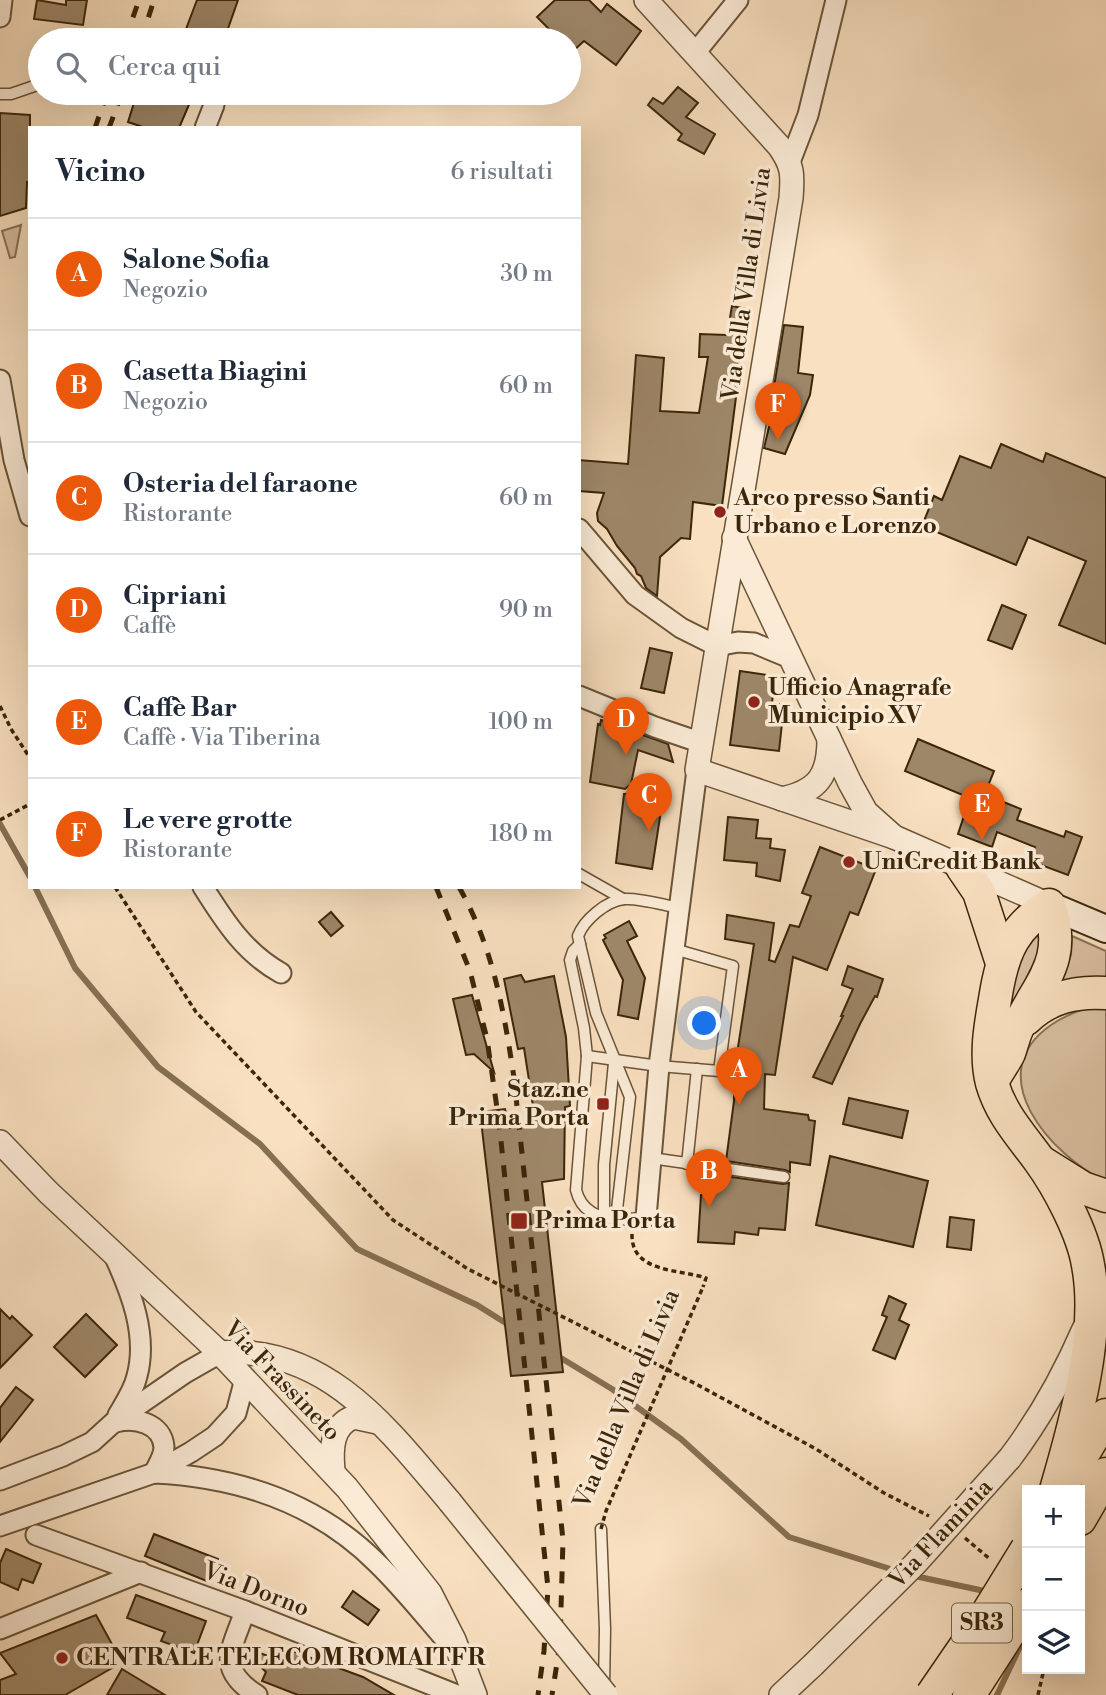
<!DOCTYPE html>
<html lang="it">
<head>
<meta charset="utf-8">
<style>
	body { margin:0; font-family:"Libre Bodoni",serif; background:#f2f2f3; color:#1f2937 }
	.controls { position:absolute; right:21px; bottom:21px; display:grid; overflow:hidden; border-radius:0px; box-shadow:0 7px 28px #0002 }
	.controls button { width:63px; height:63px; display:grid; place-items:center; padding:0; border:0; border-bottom:2px solid #e0e1e3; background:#fff; color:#1f2937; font:35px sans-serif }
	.you { position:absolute; left:705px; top:1024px; width:24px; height:24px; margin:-18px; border:5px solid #fff; border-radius:50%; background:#1a73e8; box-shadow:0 0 0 10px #1a73e833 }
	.badge { display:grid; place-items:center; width:46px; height:46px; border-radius:50%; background:#ea580c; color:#fff; font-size:23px; font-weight:700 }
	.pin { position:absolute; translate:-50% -58px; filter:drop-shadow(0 2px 4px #0008) }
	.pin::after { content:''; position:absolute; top:37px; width:24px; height:21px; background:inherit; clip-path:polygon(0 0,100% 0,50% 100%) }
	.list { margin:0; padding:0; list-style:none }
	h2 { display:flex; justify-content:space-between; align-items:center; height:91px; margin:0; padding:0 28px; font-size:30px }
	h2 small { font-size:23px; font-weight:400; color:#747a83 }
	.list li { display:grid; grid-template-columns:46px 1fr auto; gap:21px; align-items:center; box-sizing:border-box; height:112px; padding:0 28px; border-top:2px solid #e0e1e3 }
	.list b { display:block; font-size:26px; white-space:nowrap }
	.list p { margin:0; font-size:23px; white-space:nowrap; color:#747a83 }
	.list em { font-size:23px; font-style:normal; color:#747a83 }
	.icon { flex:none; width:38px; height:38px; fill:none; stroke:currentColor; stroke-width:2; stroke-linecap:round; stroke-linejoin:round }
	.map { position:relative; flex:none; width:1106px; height:1695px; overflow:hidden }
	.search { position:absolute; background:#fff; box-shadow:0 7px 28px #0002; left:28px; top:28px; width:553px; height:77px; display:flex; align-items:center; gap:18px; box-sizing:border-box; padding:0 24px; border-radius:38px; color:#747a83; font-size:26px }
	.panel { position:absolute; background:#fff; box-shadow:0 7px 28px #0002; left:28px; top:126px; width:553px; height:763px; border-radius:0px }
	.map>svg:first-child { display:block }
</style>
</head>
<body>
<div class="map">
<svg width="1106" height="1695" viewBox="0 0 1106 1695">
	<rect width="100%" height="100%" fill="#f9e0c0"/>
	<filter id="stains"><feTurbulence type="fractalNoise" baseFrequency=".00286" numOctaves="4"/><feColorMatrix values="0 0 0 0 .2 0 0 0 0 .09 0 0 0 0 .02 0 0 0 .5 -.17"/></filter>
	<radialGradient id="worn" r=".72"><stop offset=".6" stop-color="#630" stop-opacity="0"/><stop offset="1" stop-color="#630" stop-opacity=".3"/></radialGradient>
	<!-- green -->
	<g fill="#d9c0a1" stroke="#8a7356" stroke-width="2">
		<polygon points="21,225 15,257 10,258 2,231"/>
		<polygon points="1037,934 1039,935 1042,953 1006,1035 1014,960"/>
		<polygon points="1072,936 1106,951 1106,979 1057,990 1071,955"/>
		<path d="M1106,1004v178c-55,-27 -127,-107 -55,-157 18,-12 34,-18 55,-21z"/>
	</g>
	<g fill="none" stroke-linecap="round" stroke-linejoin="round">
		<!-- stream -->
		<g stroke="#867052" stroke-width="6">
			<polyline points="0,824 30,877"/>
			<polyline points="35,887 75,968 158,1067 260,1144 357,1249 477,1305 512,1327"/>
			<polyline points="556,1355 612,1389 681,1439 789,1537 900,1572"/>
			<polyline points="910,1575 989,1592"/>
			<polyline points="997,1695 1025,1636"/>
		</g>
	</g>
	<!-- building -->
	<g fill="#9e8769" stroke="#3b260a" stroke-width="2">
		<polygon points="37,0 66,5 66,0 87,0 83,25 34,19"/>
		<polygon points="197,0 238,0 224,40 186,29"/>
		<polygon points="555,0 589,0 601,12 607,4 641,31 616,65 584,41 572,52 569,50 569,40 560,40 537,17"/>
		<polygon points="678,87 698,103 686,117 715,134 704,154 678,140 682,134 648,105 653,98 663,104"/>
		<polygon points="137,93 194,93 179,128 146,128 128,122"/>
		<polygon points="0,113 30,115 30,182 27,182 26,208 0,216"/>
		<polygon points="732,306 752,310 745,358 741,358 722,506 693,502 690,539 681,538 660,557 657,596 646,588 641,576 637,574 635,568 617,546 607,529 598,521 597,513 604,493 579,491 579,460 628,464 636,355 664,358 660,411 699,413 708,357 699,357 700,334 727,335"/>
		<polygon points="784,325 803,327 798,373 813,375 810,395 785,454 764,448 777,393 773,393"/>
		<polygon points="1001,444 1043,462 1046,453 1106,478 1106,644 1059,625 1086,561 1028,537 1016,565 922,526 934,496 942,500 960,456 991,468"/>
		<polygon points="1002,605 1026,615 1012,649 988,640"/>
		<polygon points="650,648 672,653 664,693 641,688"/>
		<polygon points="740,671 775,676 772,703 784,705 779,751 730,745"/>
		<polygon points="601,720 668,744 673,762 638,750 631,784 625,789 590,782 598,724 600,725"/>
		<polygon points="918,739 994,771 986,791 992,794 991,797 1021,809 1017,820 1064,837 1066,831 1082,837 1068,875 1030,861 1035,847 997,832 992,847 958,834 970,798 905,771"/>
		<polygon points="664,791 652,869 616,863 624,794"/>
		<polygon points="728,817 758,820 756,838 771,839 770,848 785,850 780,881 756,876 757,863 724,860"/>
		<polygon points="820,847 876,869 858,915 850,912 827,970 793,957 775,1075 765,1074 764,1109 808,1115 809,1120 815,1121 810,1165 790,1162 790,1172 785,1170 726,1161 734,1101 734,1073 754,944 725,939 727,915 774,923 769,960 775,962 790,925 799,927 811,896 802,893"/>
		<polygon points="331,912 343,926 331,936 319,922"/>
		<polygon points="629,921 637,936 627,941 645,978 638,1019 618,1015 623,980 603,940 606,938 604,935"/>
		<polygon points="848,966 883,979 877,997 875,996 860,1024 832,1084 813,1077 843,1016 841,1016 853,989 842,985"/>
		<polygon points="521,975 525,982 554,976 566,1037 570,1106 565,1107 564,1179 542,1182 563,1372 511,1376 480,1112 505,1109 510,1128 532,1122 529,1106 533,1106 524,1048 518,1049 504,979"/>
		<polygon points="472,995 494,1072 474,1054 466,1055 453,999"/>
		<polygon points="849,1098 908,1111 902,1138 843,1124"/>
		<polygon points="830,1156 928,1181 913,1247 816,1225"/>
		<polygon points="724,1176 783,1184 789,1183 785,1230 759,1228 758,1235 735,1232 734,1244 698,1242 701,1195 704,1195 705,1179 723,1181"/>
		<polygon points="950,1217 974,1220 971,1250 947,1247"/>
		<polygon points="889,1296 906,1304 899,1320 909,1325 895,1359 873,1350 887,1317 882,1315"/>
		<polygon points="0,1309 10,1319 12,1316 32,1335 0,1368"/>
		<polygon points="86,1314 117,1345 85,1377 54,1347"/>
		<polygon points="16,1387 33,1400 0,1442 0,1408"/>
		<polygon points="154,1534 218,1559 209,1582 145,1556"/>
		<polygon points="6,1549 41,1564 33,1583 22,1579 18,1590 0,1582 0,1563"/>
		<polygon points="353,1591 379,1610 368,1625 342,1607"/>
		<polygon points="136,1595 206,1621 194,1653 161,1641 165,1632 127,1618"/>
		<polygon points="96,1615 119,1657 119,1664 65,1695 0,1695 0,1680 16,1674 0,1653"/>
		<polygon points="245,1648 283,1661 287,1649 363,1677 394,1695 298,1695 262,1681 266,1672 244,1651"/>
		<polygon points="122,1669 165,1695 107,1695"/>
	</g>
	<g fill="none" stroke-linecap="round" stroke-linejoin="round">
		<!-- service casing -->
		<g stroke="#6a5438" stroke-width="13">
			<g id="service">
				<polyline points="0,94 11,94 40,84"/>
				<polyline points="579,874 623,899"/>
				<path d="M580,944l-7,7 -3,9 14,68 3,28 -11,134c8,32 42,32 70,27"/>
				<polyline points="587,1056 659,1066 719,1071 733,966 674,949"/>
				<polyline points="651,1158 784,1177"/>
				<polyline points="687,1164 697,1069"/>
				<polyline points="604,1217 604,1165 614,1063"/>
				<path d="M616,1218l14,-121 -34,-84 -18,-77c6,-16 28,-35 46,-37 17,-1 39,6 56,9"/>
				<polyline points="601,1529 605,1629 604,1687"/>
			</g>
		</g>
		<!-- minor casing -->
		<g stroke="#6a5438" stroke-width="23">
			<g id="minor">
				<polyline points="0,17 2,0"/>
				<polyline points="695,53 738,0"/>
				<polyline points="205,128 214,105"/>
				<polyline points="790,162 808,115 836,0"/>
				<polyline points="0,380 14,460 30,516"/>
				<polyline points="579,529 635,595 681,628 717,646 738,642 754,643 790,658"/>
				<polyline points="579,696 655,727 702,743"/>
				<path d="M203,887c22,35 42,66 78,86"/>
				<polyline points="646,1217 659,1066 697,770"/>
				<path d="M114,1255c17,37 34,80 23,121 -3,14 -12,27 -19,39"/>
				<path d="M116,1422c19,-5 46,1 48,25 0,9 -6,18 -10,26"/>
				<path d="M154,1473c84,4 162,29 223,90 27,26 50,56 75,84"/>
				<polyline points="0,1480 63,1456 92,1442 114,1422 185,1373 220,1353"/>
				<polyline points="0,1526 154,1473 191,1452 215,1436 236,1413 245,1379"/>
				<polyline points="36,1535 245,1611 457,1695"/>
				<path d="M245,1611c-13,38 -30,58 12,84"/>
				<polyline points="0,1629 141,1572"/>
			</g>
		</g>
		<!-- tertiary casing -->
		<g stroke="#6a5438" stroke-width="26">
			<g id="tertiary">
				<path d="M646,0l133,146c14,20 14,28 12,52l-94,572 197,67"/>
				<polyline points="734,538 850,783 866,812 894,837 1049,905"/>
				<path d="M782,799c36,-8 47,-23 47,-60"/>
				<polyline points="0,1142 48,1192 220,1353 347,1488 430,1593 454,1640 475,1695"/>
				<path d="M220,1353c106,-9 169,77 230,149"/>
				<path d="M1010,1458c30,-40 54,-83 74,-129"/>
				<path d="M333,1471c-2,-21 -2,-46 21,-54l23,5"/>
				<polyline points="781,1695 813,1665"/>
			</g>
		</g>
		<!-- secondary casing -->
		<g stroke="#3b260a" stroke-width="30">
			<polyline id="secondary" points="1049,905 1106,929"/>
		</g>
		<!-- trunk casing -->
		<g stroke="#3b260a" stroke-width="35">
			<g id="trunk">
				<polyline points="962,867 979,892 1002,963"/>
				<path d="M1026,1019c23,-22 50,-28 80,-26"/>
				<path d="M992,1082c5,-10 12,-19 17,-29 3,-8 5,-18 9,-26 22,-46 50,-66 31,-122 -34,21 -45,45 -52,83 -5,30 -13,64 -5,95 9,31 28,51 47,77 19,26 44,73 49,105 13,68 -13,160 -32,225"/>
				<polyline points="1043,1163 1083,1188 1106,1196"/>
				<polyline points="1073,1471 1106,1415"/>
				<polyline points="1080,1519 1106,1474"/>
			</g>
		</g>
		<!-- path -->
		<g stroke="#3b260a" stroke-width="3.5" stroke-dasharray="5 3.5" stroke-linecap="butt">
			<polyline points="0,706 11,729 30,758"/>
			<polyline points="0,820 30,804"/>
			<polyline points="115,887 196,1012 393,1220 468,1269 696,1384 816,1449 884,1493 929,1516"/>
			<path d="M632,1234c-1,39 47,35 74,44l-3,9"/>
			<polyline points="965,1538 991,1560"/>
			<polyline points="1038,1695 1044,1669"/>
		</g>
		<!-- service -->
		<use href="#service" stroke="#fbebd6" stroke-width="10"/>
		<!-- minor -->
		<use href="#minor" stroke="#fbebd6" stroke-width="19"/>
		<!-- tertiary -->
		<use href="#tertiary" stroke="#fbebd6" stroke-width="23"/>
		<!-- secondary -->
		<use href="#secondary" stroke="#fbebd6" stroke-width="26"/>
		<!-- trunk -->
		<use href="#trunk" stroke="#f9e0c0" stroke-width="32"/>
		<!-- rail -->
		<g stroke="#3b260a" stroke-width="5" stroke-dasharray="12 12" stroke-linecap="butt">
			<polyline points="125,40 139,0"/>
			<polyline points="141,40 154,0"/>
			<polyline points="95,128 107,93"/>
			<polyline points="109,128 122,93"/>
			<polyline points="436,887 470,971 487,1039 499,1122 548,1588 544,1651 538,1695"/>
			<path d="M459,887c34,60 45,124 55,191l49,462 -3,104 -8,51"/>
		</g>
		<!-- tertiary-bridge casing -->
		<g stroke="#6a5438" stroke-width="26" stroke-linecap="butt">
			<g id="tertiary-bridge">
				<polyline points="450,1502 606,1695"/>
				<polyline points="813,1665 915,1564 1010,1458"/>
			</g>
		</g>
		<!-- trunk-bridge casing -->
		<g stroke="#3b260a" stroke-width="35" stroke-linecap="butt">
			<g id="trunk-bridge">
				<polyline points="932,1695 982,1622 1027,1549"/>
				<polyline points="969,1695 1027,1605"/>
			</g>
		</g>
		<!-- path-bridge -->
		<polyline stroke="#3b260a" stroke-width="3.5" stroke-dasharray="5 3.5" stroke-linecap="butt" points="601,1529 606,1511 703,1287"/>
		<!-- tertiary-bridge -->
		<use href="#tertiary-bridge" stroke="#fbebd6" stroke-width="23"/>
		<!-- trunk-bridge -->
		<use href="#trunk-bridge" stroke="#f9e0c0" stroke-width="32"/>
	</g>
	<!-- markers -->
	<g fill="#8f2418" stroke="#fbebd6" stroke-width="2.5">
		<circle cx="720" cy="512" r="7"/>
		<circle cx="754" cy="702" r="7"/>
		<circle cx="849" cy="862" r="7"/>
		<rect x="596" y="1097" width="14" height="14" rx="3.5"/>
		<rect x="510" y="1212" width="18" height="18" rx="3.5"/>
		<circle cx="62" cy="1658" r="7"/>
	</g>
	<g text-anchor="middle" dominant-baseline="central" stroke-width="7" stroke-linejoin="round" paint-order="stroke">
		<!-- shield labels -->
		<rect fill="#fbebd6" stroke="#756147" stroke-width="2" x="952" y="1603.5" width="60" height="39" rx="5"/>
		<g font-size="23" font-weight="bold" fill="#3b260a">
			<text x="982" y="1623">SR3</text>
		</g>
		<!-- street labels -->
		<g font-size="24" fill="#3b260a" stroke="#fbebd6">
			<text transform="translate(747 284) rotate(-82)">Via della Villa di Livia</text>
			<text transform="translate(282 1381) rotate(46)">Via Frassineto</text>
			<text transform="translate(627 1399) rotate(-67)">Via della Villa di Livia</text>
			<text transform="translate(941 1534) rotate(-47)">Via Flaminia</text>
			<text transform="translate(256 1590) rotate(21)">Via Dorno</text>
		</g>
		<!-- poi labels -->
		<g font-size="24" font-weight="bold" fill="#3b260a" stroke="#fbebd6" text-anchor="start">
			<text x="734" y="498">Arco presso Santi<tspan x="734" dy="28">Urbano e Lorenzo</tspan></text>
			<text x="768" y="688">Ufficio Anagrafe<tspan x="768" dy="28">Municipio XV</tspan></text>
			<text x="863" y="862">UniCredit Bank</text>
			<text x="589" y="1090" text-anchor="end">Staz.ne<tspan x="589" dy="28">Prima Porta</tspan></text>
			<text x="535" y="1221">Prima Porta</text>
			<text x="76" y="1658">CENTRALE TELECOM ROMAITFR</text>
		</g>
	</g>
	<rect width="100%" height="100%" filter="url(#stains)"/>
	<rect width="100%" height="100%" fill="url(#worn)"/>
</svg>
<div class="controls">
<button>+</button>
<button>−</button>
<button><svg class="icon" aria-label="layers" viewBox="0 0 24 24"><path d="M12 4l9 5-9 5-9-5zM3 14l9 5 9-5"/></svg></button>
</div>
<div class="you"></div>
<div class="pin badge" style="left:739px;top:1105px">A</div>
<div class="pin badge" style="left:709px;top:1207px">B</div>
<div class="pin badge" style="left:649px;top:831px">C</div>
<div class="pin badge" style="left:626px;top:755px">D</div>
<div class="pin badge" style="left:982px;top:840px">E</div>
<div class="pin badge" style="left:778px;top:440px">F</div>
<div class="search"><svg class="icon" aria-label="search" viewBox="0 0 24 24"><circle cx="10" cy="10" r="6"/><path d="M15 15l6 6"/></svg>Cerca qui</div>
<section class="panel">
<h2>Vicino<small>6 risultati</small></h2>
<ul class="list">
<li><span class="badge">A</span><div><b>Salone Sofia</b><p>Negozio</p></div><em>30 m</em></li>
<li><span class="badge">B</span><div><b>Casetta Biagini</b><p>Negozio</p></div><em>60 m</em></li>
<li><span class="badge">C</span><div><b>Osteria del faraone</b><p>Ristorante</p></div><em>60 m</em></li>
<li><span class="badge">D</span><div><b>Cipriani</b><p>Caffè</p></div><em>90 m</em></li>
<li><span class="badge">E</span><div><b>Caffè Bar</b><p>Caffè · Via Tiberina</p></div><em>100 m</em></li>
<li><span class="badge">F</span><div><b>Le vere grotte</b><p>Ristorante</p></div><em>180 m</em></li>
</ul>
</section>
</div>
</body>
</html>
